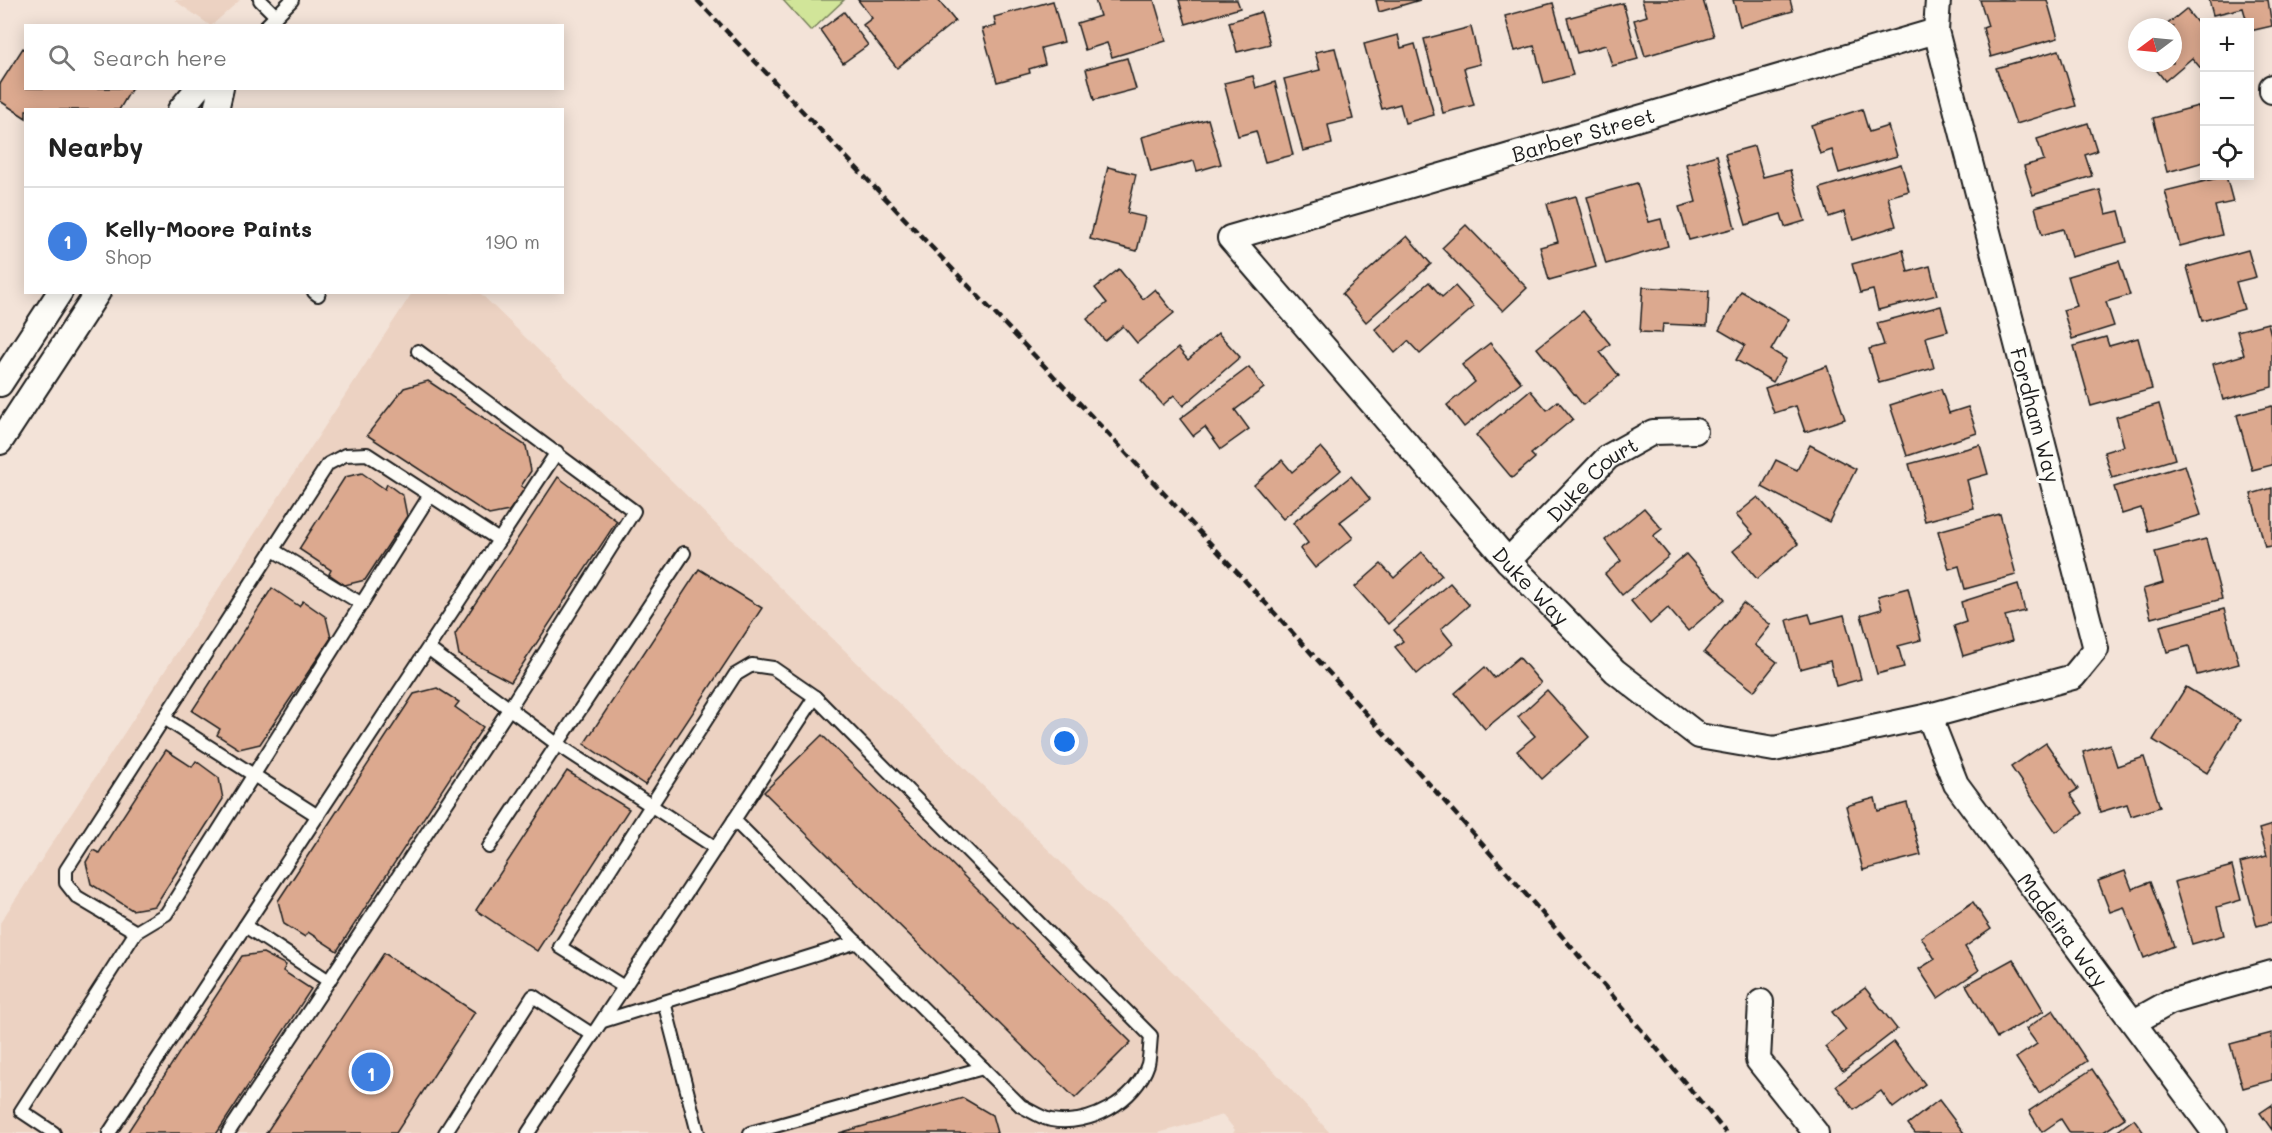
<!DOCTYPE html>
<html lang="en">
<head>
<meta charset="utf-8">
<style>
	body { margin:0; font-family:Mali,sans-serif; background:#f2f2f2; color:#222 }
	.controls { position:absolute; right:18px; top:18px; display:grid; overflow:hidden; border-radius:0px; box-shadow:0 3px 15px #0003 }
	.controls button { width:54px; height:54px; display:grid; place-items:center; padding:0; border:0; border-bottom:2px solid #e0e0e0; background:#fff; color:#222; font:30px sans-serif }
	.compass { position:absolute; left:2128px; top:18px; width:54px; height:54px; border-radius:50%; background:#fff; box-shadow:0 3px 15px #0003; rotate:254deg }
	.you { position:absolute; left:1065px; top:742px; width:21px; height:21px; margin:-15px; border:4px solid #fff; border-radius:50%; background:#1a73e8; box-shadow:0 0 0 9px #1a73e833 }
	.badge { display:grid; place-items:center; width:39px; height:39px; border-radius:50%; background:#1f6fb2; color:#fff; font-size:20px; font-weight:700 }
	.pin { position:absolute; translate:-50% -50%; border:3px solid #fff; box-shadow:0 2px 6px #0006 }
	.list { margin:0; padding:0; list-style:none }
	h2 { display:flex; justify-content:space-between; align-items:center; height:78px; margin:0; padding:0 24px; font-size:26px }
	h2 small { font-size:20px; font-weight:400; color:#767676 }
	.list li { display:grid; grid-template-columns:39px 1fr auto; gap:18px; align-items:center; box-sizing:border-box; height:108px; padding:0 24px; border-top:2px solid #e0e0e0 }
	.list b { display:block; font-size:22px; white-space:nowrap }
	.list p { margin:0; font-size:20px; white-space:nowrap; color:#767676 }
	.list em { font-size:20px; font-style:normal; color:#767676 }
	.icon { flex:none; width:33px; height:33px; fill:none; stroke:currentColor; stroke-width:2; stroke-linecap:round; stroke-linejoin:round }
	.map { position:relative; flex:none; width:2272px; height:1133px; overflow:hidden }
	.search { position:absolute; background:#fff; box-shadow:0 3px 15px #0003; left:24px; top:24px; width:540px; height:66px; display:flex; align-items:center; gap:15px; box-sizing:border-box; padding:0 21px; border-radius:0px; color:#767676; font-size:22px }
	.panel { position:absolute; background:#fff; box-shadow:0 3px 15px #0003; left:24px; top:108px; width:540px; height:186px; border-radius:0px }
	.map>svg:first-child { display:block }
</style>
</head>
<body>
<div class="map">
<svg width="2272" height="1133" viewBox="0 0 2272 1133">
	<rect width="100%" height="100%" fill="#f3e3d8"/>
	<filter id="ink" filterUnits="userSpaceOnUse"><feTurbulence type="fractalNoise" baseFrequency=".0167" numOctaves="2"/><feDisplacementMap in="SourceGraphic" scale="12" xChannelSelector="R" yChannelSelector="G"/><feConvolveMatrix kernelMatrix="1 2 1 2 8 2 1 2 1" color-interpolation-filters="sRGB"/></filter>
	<g filter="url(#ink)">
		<!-- built -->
		<g fill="#ecd2c2">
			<polygon points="174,0 240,0 211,26"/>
			<polygon points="412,293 480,293 1275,1072 1330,1133 1233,1133 1235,1130 1223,1115 1158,1133 0,1133 0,923"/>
		</g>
		<!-- green -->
		<polygon fill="#d1e599" stroke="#76805a" stroke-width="1.5" points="783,0 844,0 811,31"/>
		<!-- building -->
		<g fill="#dca98f" stroke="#1c1c1c" stroke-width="1.5">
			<polygon points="858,0 938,0 955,21 897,68 863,25 872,18"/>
			<polygon points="1095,0 1154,0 1166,41 1112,57 1107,43 1085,50 1077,23 1100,16"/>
			<polygon points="1179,0 1237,0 1240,8 1186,24"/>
			<polygon points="1376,0 1420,0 1379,12"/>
			<polygon points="1642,0 1703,0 1714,36 1645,56 1634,20 1647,16"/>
			<polygon points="1733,0 1790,0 1793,11 1740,26"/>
			<polygon points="1980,0 2047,0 2058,38 1991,57 1983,28 1988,26"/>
			<polygon points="2209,0 2268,0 2272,26 2250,31 2250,22 2247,22 2243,8 2213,15"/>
			<polygon points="1053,1 1064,42 1041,48 1045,64 1029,69 1030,73 997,82 982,29 996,26 994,17"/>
			<polygon points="1553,3 1573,75 1544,83 1534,46 1515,51 1505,16"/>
			<polygon points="1623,3 1638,59 1612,66 1606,45 1577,53 1567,18"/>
			<polygon points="2186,9 2204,31 2204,72 2192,58 2165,81 2151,63 2173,63 2173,27 2164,27"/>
			<polygon points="844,12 868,45 843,63 820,30"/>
			<polygon points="1261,12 1270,44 1237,52 1229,22"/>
			<polygon points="1471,27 1480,64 1464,68 1474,105 1443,113 1424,39"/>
			<polygon points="1398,35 1401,48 1415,44 1434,115 1405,123 1400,104 1382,109 1364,44"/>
			<polygon points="23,48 26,50 26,88 132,88 119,110 26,110 26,118 0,101 0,84"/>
			<polygon points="1335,48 1353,119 1328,125 1332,144 1303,151 1284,79 1320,70 1315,52"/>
			<polygon points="2059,50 2076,106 2016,124 1996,68"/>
			<polygon points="1127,58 1136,89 1094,100 1086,69"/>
			<polygon points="1253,76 1256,88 1275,82 1293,155 1265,162 1256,131 1238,136 1224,83"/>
			<polygon points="2198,106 2204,129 2204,162 2167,172 2153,118"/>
			<polygon points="1862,109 1869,132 1888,126 1897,156 1839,173 1832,150 1820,154 1811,125"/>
			<polygon points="1208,119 1221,164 1197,171 1194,161 1151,172 1142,137"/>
			<polygon points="2088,123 2097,151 2085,155 2092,176 2033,195 2024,166 2044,160 2037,139"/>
			<polygon points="1754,146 1763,177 1790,170 1805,221 1785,227 1781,214 1746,225 1725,154"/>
			<polygon points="1717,155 1735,228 1689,240 1679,207 1696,202 1686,164"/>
			<polygon points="1901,164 1909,191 1888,197 1896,226 1852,240 1844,212 1829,217 1820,188"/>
			<polygon points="1108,167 1136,174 1127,213 1145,217 1137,251 1090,239"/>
			<polygon points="2226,176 2233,202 2215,206 2222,235 2180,246 2165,191"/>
			<polygon points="1637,183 1649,222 1661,219 1668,246 1606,264 1587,197"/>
			<polygon points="2100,190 2106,214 2119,211 2127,242 2071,257 2063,229 2042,235 2035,207"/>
			<polygon points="1576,196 1596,267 1549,280 1540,247 1558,242 1547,204"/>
			<polygon points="1466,225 1527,288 1503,311 1442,248"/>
			<polygon points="1407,236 1431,264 1366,322 1342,294"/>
			<polygon points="1903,250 1908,272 1930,266 1937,295 1878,310 1873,290 1860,293 1852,264"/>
			<polygon points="2248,250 2256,277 2236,282 2244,309 2202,321 2187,267"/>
			<polygon points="2119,261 2130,295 2106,302 2114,326 2072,339 2063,310 2077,306 2068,276"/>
			<polygon points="1119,269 1143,299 1155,289 1174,313 1137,343 1123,326 1105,341 1087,319 1107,303 1095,288"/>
			<polygon points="1429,282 1442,297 1455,286 1474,307 1420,354 1408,341 1395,353 1375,329"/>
			<polygon points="1643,287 1709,291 1707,326 1663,324 1662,333 1640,332"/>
			<polygon points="1741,291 1789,319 1771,350 1786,359 1773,382 1736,360 1745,345 1719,330"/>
			<polygon points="1941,306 1948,331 1926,337 1934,368 1879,383 1869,349 1884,345 1877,323"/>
			<polygon points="1583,311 1610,344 1600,352 1619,376 1583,405 1537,348"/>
			<polygon points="2268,323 2272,339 2272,387 2223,400 2213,364 2244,355 2237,331"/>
			<polygon points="1218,333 1240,357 1183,406 1174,395 1163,405 1141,380 1178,348 1188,360"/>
			<polygon points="2106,337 2109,346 2138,338 2152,389 2091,406 2074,346"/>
			<polygon points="1490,343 1521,382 1464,427 1447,405 1475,382 1462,365"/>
			<polygon points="1827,366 1845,419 1805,432 1796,406 1774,413 1765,388"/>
			<polygon points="1249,367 1264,388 1235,410 1249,429 1221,449 1205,427 1193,436 1180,419"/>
			<polygon points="428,381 526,446 531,471 521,486 525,489 509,511 489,515 367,435 404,388"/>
			<polygon points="1941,389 1949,413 1968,407 1977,433 1907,456 1890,405"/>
			<polygon points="1530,390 1547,410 1558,401 1573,419 1531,454 1535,458 1512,478 1476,435"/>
			<polygon points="2159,404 2175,459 2112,478 2104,452 2124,446 2116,417"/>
			<polygon points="2272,406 2272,465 2252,470 2237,415"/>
			<polygon points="1810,445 1856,469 1829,522 1762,487 1776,460 1797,470"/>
			<polygon points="1980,445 1988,474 1967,480 1974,508 1925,521 1909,464"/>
			<polygon points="1321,447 1341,470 1283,519 1254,485 1282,460 1292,472"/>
			<polygon points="2185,465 2201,515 2148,531 2141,508 2122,514 2114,487"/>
			<polygon points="362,473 385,489 387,484 403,496 407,516 365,580 345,585 329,574 331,570 299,549 345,477"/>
			<polygon points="1351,476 1370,499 1340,522 1353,538 1315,568 1300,549 1308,543 1293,523"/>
			<polygon points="558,477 617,521 511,682 459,655 455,634"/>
			<polygon points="2272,488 2272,546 2265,547 2251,494"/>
			<polygon points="1758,497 1798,544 1757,579 1733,551 1753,534 1736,515"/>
			<polygon points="1644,508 1662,529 1653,536 1669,556 1622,595 1605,574 1621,561 1605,540"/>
			<polygon points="2000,514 2016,575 1965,589 1959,566 1949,569 1938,531"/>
			<polygon points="2206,539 2222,599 2151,618 2143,589 2163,583 2155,552"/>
			<polygon points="1422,552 1442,575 1388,624 1355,587 1381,564 1394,578"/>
			<polygon points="1686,554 1725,599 1688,631 1668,608 1650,624 1631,601"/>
			<polygon points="699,569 762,608 645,785 584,744"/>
			<polygon points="1450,583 1469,605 1441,629 1453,644 1417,674 1395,647 1403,641 1394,630"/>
			<polygon points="2018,584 2025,611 2005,616 2012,641 1963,656 1954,626 1966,622 1961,602"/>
			<polygon points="272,588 299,606 303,601 326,617 331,638 260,744 239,749 217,735 220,729 192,711"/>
			<polygon points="1908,588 1921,640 1898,646 1904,667 1877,674 1861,615 1882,609 1878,596"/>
			<polygon points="1743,603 1771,625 1755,645 1777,662 1754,691 1704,652"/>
			<polygon points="2224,609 2239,664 2197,675 2189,646 2167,652 2160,626"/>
			<polygon points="1809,614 1812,623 1844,615 1861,679 1836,686 1830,661 1800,669 1787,620"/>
			<polygon points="1519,657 1541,683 1485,729 1455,693 1485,667 1494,678"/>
			<polygon points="2186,687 2240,720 2207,773 2153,740"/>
			<polygon points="437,688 459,702 455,707 483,727 337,951 308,932 305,937 284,924 278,901 414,694"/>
			<polygon points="1547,690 1589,737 1542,779 1517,751 1535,736 1518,717"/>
			<polygon points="822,735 1131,1042 1075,1098 764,792"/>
			<polygon points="2046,743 2078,789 2070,794 2083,813 2056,832 2011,767"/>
			<polygon points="2110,744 2117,766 2144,757 2160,807 2131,816 2127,804 2100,812 2083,752"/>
			<polygon points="166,750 192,767 196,761 219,778 223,799 155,906 132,910 91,884 86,862 93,850 99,853"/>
			<polygon points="567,771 629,809 537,951 476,910"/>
			<polygon points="1875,798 1878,811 1907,803 1921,855 1863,870 1846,806"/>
			<polygon points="2272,825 2272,922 2257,926 2240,863 2267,856 2259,829"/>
			<polygon points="2232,866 2241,900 2217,907 2224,935 2192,944 2174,882"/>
			<polygon points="2125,871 2132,889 2150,882 2174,946 2144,958 2124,907 2110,912 2098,881"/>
			<polygon points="1973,902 1991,929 1965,947 1979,970 1938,998 1919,969 1935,959 1921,937"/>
			<polygon points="263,953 286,965 283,971 311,989 217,1133 127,1133 242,956"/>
			<polygon points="384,953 475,1012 396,1133 266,1133"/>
			<polygon points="2013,959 2044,1011 1997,1038 1966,985"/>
			<polygon points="1865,988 1897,1029 1843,1071 1825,1047 1846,1030 1832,1012"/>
			<polygon points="2053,1010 2087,1061 2039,1093 2016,1058 2037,1044 2026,1029"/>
			<polygon points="2272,1033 2272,1080 2243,1088 2230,1044"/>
			<polygon points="1894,1042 1925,1084 1893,1108 1881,1091 1854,1110 1836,1086"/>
			<polygon points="2092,1069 2125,1118 2102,1133 2070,1133 2061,1119 2042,1132 2029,1111"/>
			<polygon points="963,1098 992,1115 997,1133 839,1133"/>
			<polygon points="1939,1100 1964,1133 1915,1133 1908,1124"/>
			<polygon points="2272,1105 2272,1130 2260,1113"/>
			<polygon points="2134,1119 2144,1133 2115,1133"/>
		</g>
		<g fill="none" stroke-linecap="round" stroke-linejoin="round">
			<!-- service casing -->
			<g stroke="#1c1c1c" stroke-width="16">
				<g id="service">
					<polyline points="260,0 276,16"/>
					<polyline points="266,26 292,0"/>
					<polyline points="314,292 318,295 319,292"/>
					<polyline points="273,550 362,604"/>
					<polyline points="429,649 557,744 716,848"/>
					<polyline points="164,718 318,816"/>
					<polyline points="489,847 684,553"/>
					<polyline points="245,926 557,452"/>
					<polyline points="136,932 77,897 66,883 66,870 328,464 345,455 367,454 499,540"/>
					<path d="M624,987l-64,-40 175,-272 17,-10 21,3 42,29 336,339c-1,9 -1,19 -3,28 -12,37 -59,63 -97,56 -10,-2 -21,-10 -30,-14l-287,-286"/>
					<polyline points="664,1002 698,1133"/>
					<polyline points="603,1021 857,942"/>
					<polyline points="54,1133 21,1111 136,932 166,914 430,495"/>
					<polyline points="109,1133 245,926 329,981"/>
					<polyline points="228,1133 509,709 634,511 418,351"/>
					<polyline points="445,1133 533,996 593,1035"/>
					<polyline points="528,1133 815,697"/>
					<polyline points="750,1133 983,1068"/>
				</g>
			</g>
			<!-- minor casing -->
			<g stroke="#1c1c1c" stroke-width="28">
				<g id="minor">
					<path id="s1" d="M1936,31l-706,207 278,323 107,110 84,65 75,13 155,-33 144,-39 23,-28 -160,-618 2,-31"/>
					<polyline points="2272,87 2272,91"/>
					<polyline points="180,110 198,88"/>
					<polyline points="216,110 221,88"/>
					<polyline points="0,384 60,292"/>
					<polyline points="0,442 98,292"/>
					<path id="s2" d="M1508,561l100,-104 45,-25 42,-1"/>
					<path id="s3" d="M1929,716l27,68 259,349"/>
					<polyline points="1761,1002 1758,1060 1816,1133"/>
					<polyline points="2134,1022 2170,1002 2272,973"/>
				</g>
			</g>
			<!-- service -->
			<use href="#service" stroke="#fdfcf7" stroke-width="12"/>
			<!-- minor -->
			<use href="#minor" stroke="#fdfcf7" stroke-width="24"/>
			<!-- rail -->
			<path stroke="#1c1c1c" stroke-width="4.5" stroke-dasharray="9 4.5" stroke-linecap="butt" d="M697,0c350,370 708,736 1029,1133"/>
		</g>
	</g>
	<g text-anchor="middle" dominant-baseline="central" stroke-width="6" stroke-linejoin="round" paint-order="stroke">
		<!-- street labels -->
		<g font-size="21" fill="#1c1c1c" stroke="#fdfcf7">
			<text transform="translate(1583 134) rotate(-16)">Barber Street</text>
			<text transform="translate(2036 415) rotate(75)">Fordham Way</text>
			<text stroke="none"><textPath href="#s2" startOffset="118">Duke Court</textPath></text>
			<text stroke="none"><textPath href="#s1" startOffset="1196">Duke Way</textPath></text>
			<text stroke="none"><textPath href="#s3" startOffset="254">Madeira Way</textPath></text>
		</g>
	</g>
</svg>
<div class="controls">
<button>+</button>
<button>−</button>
<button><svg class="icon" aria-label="locate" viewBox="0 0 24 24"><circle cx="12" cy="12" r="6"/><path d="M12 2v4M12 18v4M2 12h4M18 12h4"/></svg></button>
</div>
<svg class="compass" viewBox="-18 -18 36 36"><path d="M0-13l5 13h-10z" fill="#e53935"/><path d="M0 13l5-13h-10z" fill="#767676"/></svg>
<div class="you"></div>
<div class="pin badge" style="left:371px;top:1072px;background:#3f7fe0">1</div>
<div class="search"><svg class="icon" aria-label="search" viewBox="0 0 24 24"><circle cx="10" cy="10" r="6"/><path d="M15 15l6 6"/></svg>Search here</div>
<section class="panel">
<h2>Nearby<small></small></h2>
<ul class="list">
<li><span class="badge" style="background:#3f7fe0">1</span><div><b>Kelly-Moore Paints</b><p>Shop</p></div><em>190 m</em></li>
</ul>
</section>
</div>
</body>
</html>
